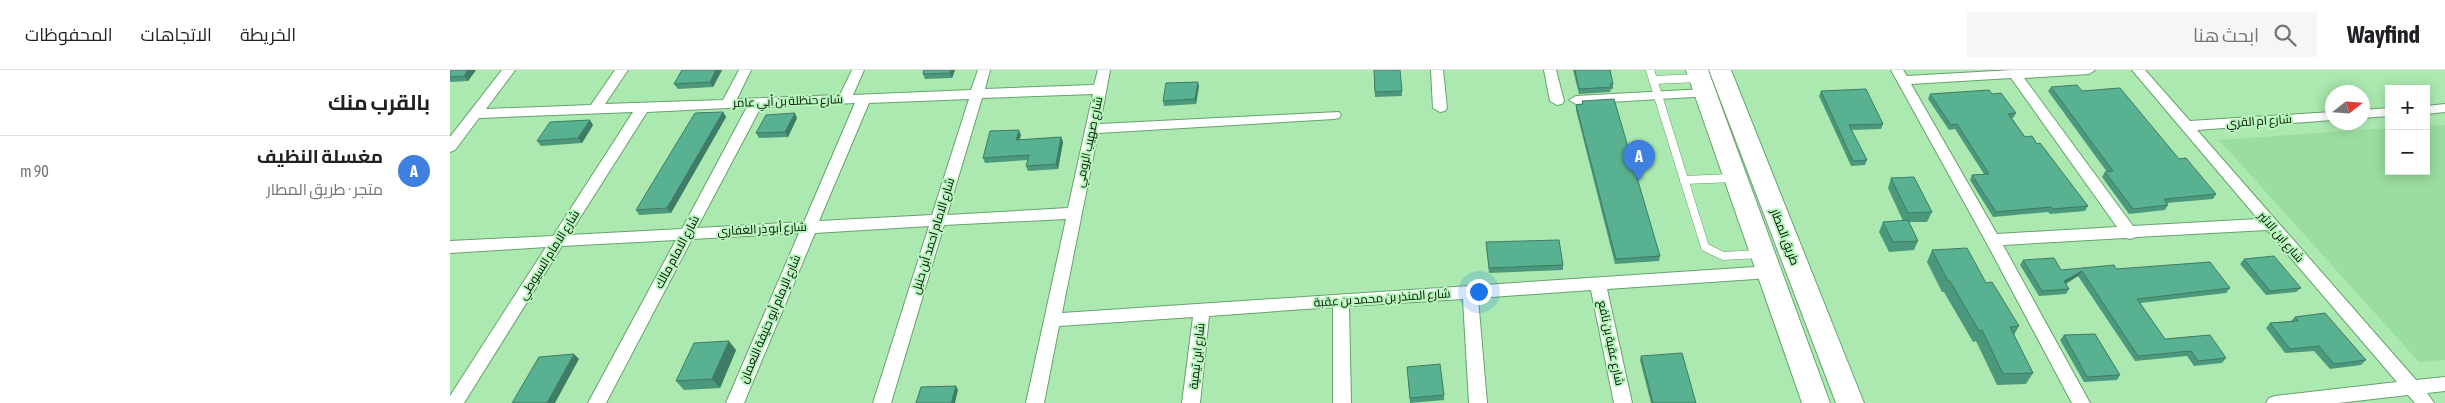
<!DOCTYPE html>
<html lang="ar">
<head>
<meta charset="utf-8">
<style>
	body { margin:0; font-family:"Asap Condensed",Cairo,sans-serif; background:#f6f6f6; color:#202124; direction:rtl }
	.controls { position:absolute; right:15px; top:15px; display:grid; overflow:hidden; border-radius:0px; box-shadow:0 2px 12px #0003 }
	.controls button { width:45px; height:45px; display:grid; place-items:center; padding:0; border:0; border-bottom:1px solid #e0e0e0; background:#fff; color:#202124; font:25px sans-serif }
	.compass { position:absolute; left:1875px; top:15px; width:45px; height:45px; border-radius:50%; background:#fff; box-shadow:0 2px 12px #0003; rotate:73deg }
	.you { position:absolute; left:1028px; top:221px; width:18px; height:18px; margin:-12px; border:4px solid #fff; border-radius:50%; background:#1a73e8; box-shadow:0 0 0 8px #1a73e833 }
	.badge { display:grid; place-items:center; width:32px; height:32px; border-radius:50%; background:#1a73e8; color:#fff; font-size:16px; font-weight:700 }
	.pin { position:absolute; translate:-50% -41px; filter:drop-shadow(0 1px 2px #0008) }
	.pin::after { content:''; position:absolute; top:26px; width:18px; height:15px; background:inherit; clip-path:polygon(0 0,100% 0,50% 100%) }
	.list { margin:0; padding:0; list-style:none }
	h2 { display:flex; justify-content:space-between; align-items:center; height:65px; margin:0; padding:0 20px; font-size:21px }
	h2 small { font-size:16px; font-weight:400; color:#757577 }
	.list li { display:grid; grid-template-columns:32px 1fr auto; gap:15px; align-items:center; box-sizing:border-box; height:70px; padding:0 20px; border-top:1px solid #e0e0e0 }
	.list b { display:block; font-size:19px; white-space:nowrap }
	.list p { margin:0; font-size:16px; white-space:nowrap; color:#757577 }
	.list em { font-size:16px; font-style:normal; color:#757577 }
	.icon { flex:none; width:28px; height:28px; fill:none; stroke:currentColor; stroke-width:2; stroke-linecap:round; stroke-linejoin:round }
	.map { position:relative; flex:none; width:1995px; height:333px; overflow:hidden; direction:ltr }
	header { display:flex; align-items:center; gap:30px; box-sizing:border-box; height:70px; padding:0 25px; background:#fff; border-bottom:1px solid #e0e0e0 }
	header strong { font-size:24px }
	nav { display:flex; gap:28px; margin-inline-start:auto; font-size:18px }
	.search { width:350px; height:45px; background:#f6f6f6; display:flex; align-items:center; gap:12px; box-sizing:border-box; padding:0 18px; border-radius:0px; color:#757577; font-size:19px }
	main { display:flex }
	aside { flex:1; background:#fff }
	.map>svg:first-child { display:block }
</style>
</head>
<body>
<header>
<strong>Wayfind</strong>
<div class="search"><svg class="icon" aria-label="search" viewBox="0 0 24 24"><circle cx="10" cy="10" r="6"/><path d="M15 15l6 6"/></svg>ابحث هنا</div>
<nav><a>الخريطة</a><a>الاتجاهات</a><a>المحفوظات</a></nav>
</header>
<main>
<div class="map">
<svg width="1995" height="333" viewBox="0 0 1995 333">
	<rect width="100%" height="100%" fill="#abe9b0"/>
	<!-- built -->
	<polygon fill="#9adda0" points="1995,55 1995,290 1969,292 1769,70 1939,58 1939,101 1976,101 1976,56"/>
	<g fill="none" stroke-linecap="round" stroke-linejoin="round">
		<!-- service casing -->
		<g stroke="#67a26d" stroke-width="9">
			<g id="service">
				<polyline points="1200,0 1255,177 1273,186 1309,184"/>
				<polyline points="1203,10 1249,8"/>
				<polyline points="1234,110 1284,108"/>
			</g>
		</g>
		<!-- minor casing -->
		<g stroke="#67a26d" stroke-width="2">
			<g id="minor">
				<path d="M52,0h13l-29,39 105,-4 24,-35h13l-23,34 118,-4 16,-30h12l-14,29 103,-4 12,-25h12l-11,25 118,-5 7,-20h12l-5,19 109,-4 4,-15h12l-10,54 239,-12 2,3 -2,3 -5,1 -236,14 -36,180 708,-47 5,2 3,4 -3,4 -5,2 -163,11 25,114h-18l-23,-113 -113,8 9,105h-18l-6,-104 -114,7 2,97h-18v-96l-124,9 -9,87h-18l11,-86 -134,9 -15,77h-18l40,-184 -122,6 -53,178h-18l56,-177 -114,7 -71,170h-18l73,-170 -107,6 -86,164h-18l88,-163 -114,6 -98,157h-14v-7l96,-149 -96,6v-12l103,-5 80,-124 -154,6 -24,32 -5,2v-15zM643,24l-25,114 -121,7 35,-117zM519,29l-37,116 -113,6 50,-118zM405,33l-51,119 -107,6 64,-121zM297,37l-65,122 -113,6 78,-123z"/>
				<polygon points="981,0 993,0 997,38 995,41 990,42 983,38"/>
				<polygon points="1094,0 1106,0 1114,31 1112,34 1107,35 1100,31"/>
				<path d="M1441,0h12l4,6 106,-6h82l-6,4 -65,4 109,148 125,-7 -126,-149h13l45,51 142,-9v8l-135,10 219,250 29,-3v14l-18,2 7,10h-19l-7,-8 -70,8h-72l3,-5 6,-2 122,-14 -130,-152 -131,7 -6,2 -5,-1 -122,7 87,158h-18l-87,-163zM1561,8l106,149 -120,7 -86,-150z"/>
				<polygon points="1255,19 1260,20 1262,23 1260,26 1126,34 1119,30 1126,26"/>
				<polygon points="1995,34 1995,42 1976,44 1976,36"/>
				<polygon points="1939,38 1939,46 1912,48 1912,40"/>
			</g>
		</g>
		<!-- trunk casing -->
		<g stroke="#67a26d" stroke-width="2">
			<g id="trunk">
				<polygon points="1236,0 1258,0 1380,333 1352,333"/>
				<polygon points="1259,0 1281,0 1414,333 1386,333"/>
			</g>
		</g>
		<!-- service -->
		<use href="#service" stroke="#fff" stroke-width="8"/>
		<!-- minor -->
		<use href="#minor" fill="#fff" fill-rule="evenodd"/>
		<!-- trunk -->
		<use href="#trunk" fill="#fff" fill-rule="evenodd"/>
	</g>
	<!-- wall -->
	<g fill="#4c987c">
		<polygon points="0,0 26,0 18,11 0,12"/>
		<polygon points="232,0 272,0 263,17 228,19 224,14"/>
		<polygon points="474,0 505,0 502,8 475,9 473,4"/>
		<polygon points="924,0 952,21 952,26 925,27"/>
		<polygon points="1123,0 1160,0 1163,14 1163,19 1161,19 1160,22 1129,24"/>
		<polygon points="749,16 746,34 714,36 713,31"/>
		<polygon points="1601,17 1632,21 1729,89 1766,124 1763,129 1717,133 1718,135 1715,140 1679,144 1652,107 1655,102 1657,102 1598,21"/>
		<polygon points="1371,21 1433,54 1431,59 1401,60 1417,90 1415,95 1401,96 1369,26"/>
		<polygon points="1480,24 1542,24 1566,43 1563,48 1562,48 1575,67 1587,74 1638,136 1635,141 1600,144 1598,142 1543,147 1520,110 1522,105 1534,104 1505,59 1499,60 1478,29"/>
		<polygon points="1132,31 1210,186 1209,191 1165,194 1126,40 1126,35 1132,34"/>
		<polygon points="273,42 276,47 221,143 189,145 186,140"/>
		<polygon points="347,48 338,67 309,68 306,63"/>
		<polygon points="143,55 132,73 91,76 87,71"/>
		<polygon points="571,65 569,70 611,67 613,72 608,99 578,101 576,96 578,90 535,93 533,88"/>
		<polygon points="1441,108 1482,142 1477,152 1459,152 1468,171 1464,180 1439,182 1429,162 1433,152 1453,151 1438,118"/>
		<polygon points="1036,172 1113,195 1113,200 1039,203"/>
		<polygon points="1482,180 1536,213 1569,256 1564,265 1583,303 1576,314 1547,315 1526,271 1523,272 1494,222 1492,222 1477,192"/>
		<polygon points="1794,189 1851,218 1846,222 1816,225 1790,194"/>
		<polygon points="1573,190 1611,200 1666,199 1780,218 1776,223 1690,233 1715,269 1776,288 1772,293 1744,296 1737,286 1685,291 1628,206 1616,214 1619,219 1616,224 1589,226 1570,195"/>
		<polygon points="1845,247 1916,290 1911,295 1880,299 1864,281 1835,283 1816,258 1820,253 1841,251"/>
		<polygon points="1614,265 1670,305 1667,310 1634,312 1610,270"/>
		<polygon points="286,280 270,318 234,320 226,311"/>
		<polygon points="1191,286 1246,333 1201,333 1190,290"/>
		<polygon points="957,297 994,325 994,330 960,333"/>
	</g>
	<!-- shaded-wall -->
	<g fill="#3e7c65">
		<polygon points="18,0 26,0 18,11 14,6"/>
		<polygon points="266,0 272,0 263,17 260,12"/>
		<polygon points="501,0 505,0 502,8 500,3"/>
		<polygon points="748,12 749,16 746,34 745,29"/>
		<polygon points="273,42 276,47 221,143 217,138"/>
		<polygon points="345,43 347,48 338,67 335,62"/>
		<polygon points="140,50 143,55 132,73 128,68"/>
		<polygon points="569,60 571,65 568,75 566,70"/>
		<polygon points="611,67 613,72 608,99 606,94"/>
		<polygon points="1632,201 1628,206 1611,216 1614,211"/>
		<polygon points="279,271 286,280 270,318 262,309"/>
		<polygon points="124,284 129,289 105,333 97,333"/>
		<polygon points="506,316 508,320 505,333 501,333"/>
	</g>
	<!-- building -->
	<g fill="#58b190" stroke="#3e7c65">
		<polygon points="0,0 18,0 14,6 0,7"/>
		<polygon points="232,0 266,0 260,12 224,14"/>
		<polygon points="474,0 501,0 500,3 473,4"/>
		<polygon points="924,0 950,0 952,21 925,22"/>
		<polygon points="1125,0 1160,0 1163,14 1160,14 1161,17 1129,19"/>
		<polygon points="748,12 745,29 713,31 716,13"/>
		<polygon points="1627,15 1632,21 1670,18 1729,89 1736,88 1766,124 1714,129 1718,135 1683,139 1655,102 1663,101 1601,17"/>
		<polygon points="1416,19 1433,54 1399,55 1417,90 1403,91 1371,21"/>
		<polygon points="1539,20 1542,24 1551,23 1566,43 1558,44 1575,67 1582,66 1587,74 1590,73 1638,136 1603,139 1601,137 1546,142 1522,105 1539,104 1507,54 1501,55 1480,24"/>
		<polygon points="1164,29 1210,186 1166,189 1126,35 1133,34 1132,31"/>
		<polygon points="273,42 217,138 186,140 245,43"/>
		<polygon points="345,43 335,62 306,63 316,45"/>
		<polygon points="140,50 128,68 87,71 100,52"/>
		<polygon points="569,60 566,70 611,67 606,94 576,96 579,85 533,88 540,61"/>
		<polygon points="1464,107 1482,142 1458,143 1441,108"/>
		<polygon points="1458,150 1468,171 1443,172 1433,152"/>
		<polygon points="1109,170 1113,195 1039,198 1036,172"/>
		<polygon points="1517,178 1536,213 1542,212 1569,256 1560,257 1583,303 1553,304 1532,260 1529,261 1500,211 1498,211 1482,180"/>
		<polygon points="1824,186 1851,218 1820,221 1794,189"/>
		<polygon points="1604,188 1611,200 1664,195 1666,199 1760,192 1780,218 1687,229 1715,269 1760,265 1776,288 1748,291 1741,281 1688,286 1632,201 1614,211 1619,219 1592,221 1573,190"/>
		<polygon points="1875,243 1916,290 1884,294 1869,276 1840,279 1820,253 1848,251 1845,247"/>
		<polygon points="1645,264 1670,305 1637,307 1614,265"/>
		<polygon points="279,271 262,309 226,311 244,273"/>
		<polygon points="1232,283 1246,333 1203,333 1191,286"/>
		<polygon points="124,284 97,333 62,333 89,287"/>
		<polygon points="990,294 994,325 960,328 957,297"/>
		<polygon points="506,316 501,333 466,333 471,317"/>
	</g>
	<g text-anchor="middle" dominant-baseline="central" stroke-width="4" stroke-linejoin="round" paint-order="stroke">
		<!-- street labels -->
		<g font-size="12" fill="#001101" stroke="#b8f6bd">
			<text transform="translate(338 31) rotate(-2)">شارع حنظلة بن أبي عامر</text>
			<text transform="translate(1809 51) rotate(-4)">شارع ام القري</text>
			<text transform="translate(639 72) rotate(-78)">شارع صهيب الرومي</text>
			<text transform="translate(312 159) rotate(-3)">شارع أبو ذر الغفاري</text>
			<text transform="translate(483 166) rotate(-73)">شارع الامام احمد أبن حنبل</text>
			<text transform="translate(1335 167) rotate(69)">طريق المطار</text>
			<text transform="translate(1831 167) rotate(49)">شارع ابن الاثير</text>
			<text transform="translate(227 182) rotate(-62)">شارع الامام مالك</text>
			<text transform="translate(99 185) rotate(-58)">شارع الامام السيوطي</text>
			<text transform="translate(932 228) rotate(-4)">شارع المنذر بن محمد بن عقبة</text>
			<text transform="translate(320 249) rotate(-67)">شارع الإمام أبو حنيفة النعمان</text>
			<text transform="translate(1161 273) rotate(78)">شارع عقبة بن نافع</text>
			<text transform="translate(747 286) rotate(-84)">شارع ابن تيمية</text>
		</g>
	</g>
</svg>
<div class="controls">
<button>+</button>
<button>−</button>
</div>
<svg class="compass" viewBox="-18 -18 36 36"><path d="M0-13l5 13h-10z" fill="#e53935"/><path d="M0 13l5-13h-10z" fill="#757577"/></svg>
<div class="you"></div>
<div class="pin badge" style="left:1189px;top:111px;background:#3f7fe0">A</div>
</div>
<aside>
<h2>بالقرب منك<small></small></h2>
<ul class="list">
<li><span class="badge" style="background:#3f7fe0">A</span><div><b>مغسلة النظيف</b><p>متجر · طريق المطار</p></div><em>90 m</em></li>
</ul>
</aside>
</main>
</body>
</html>
